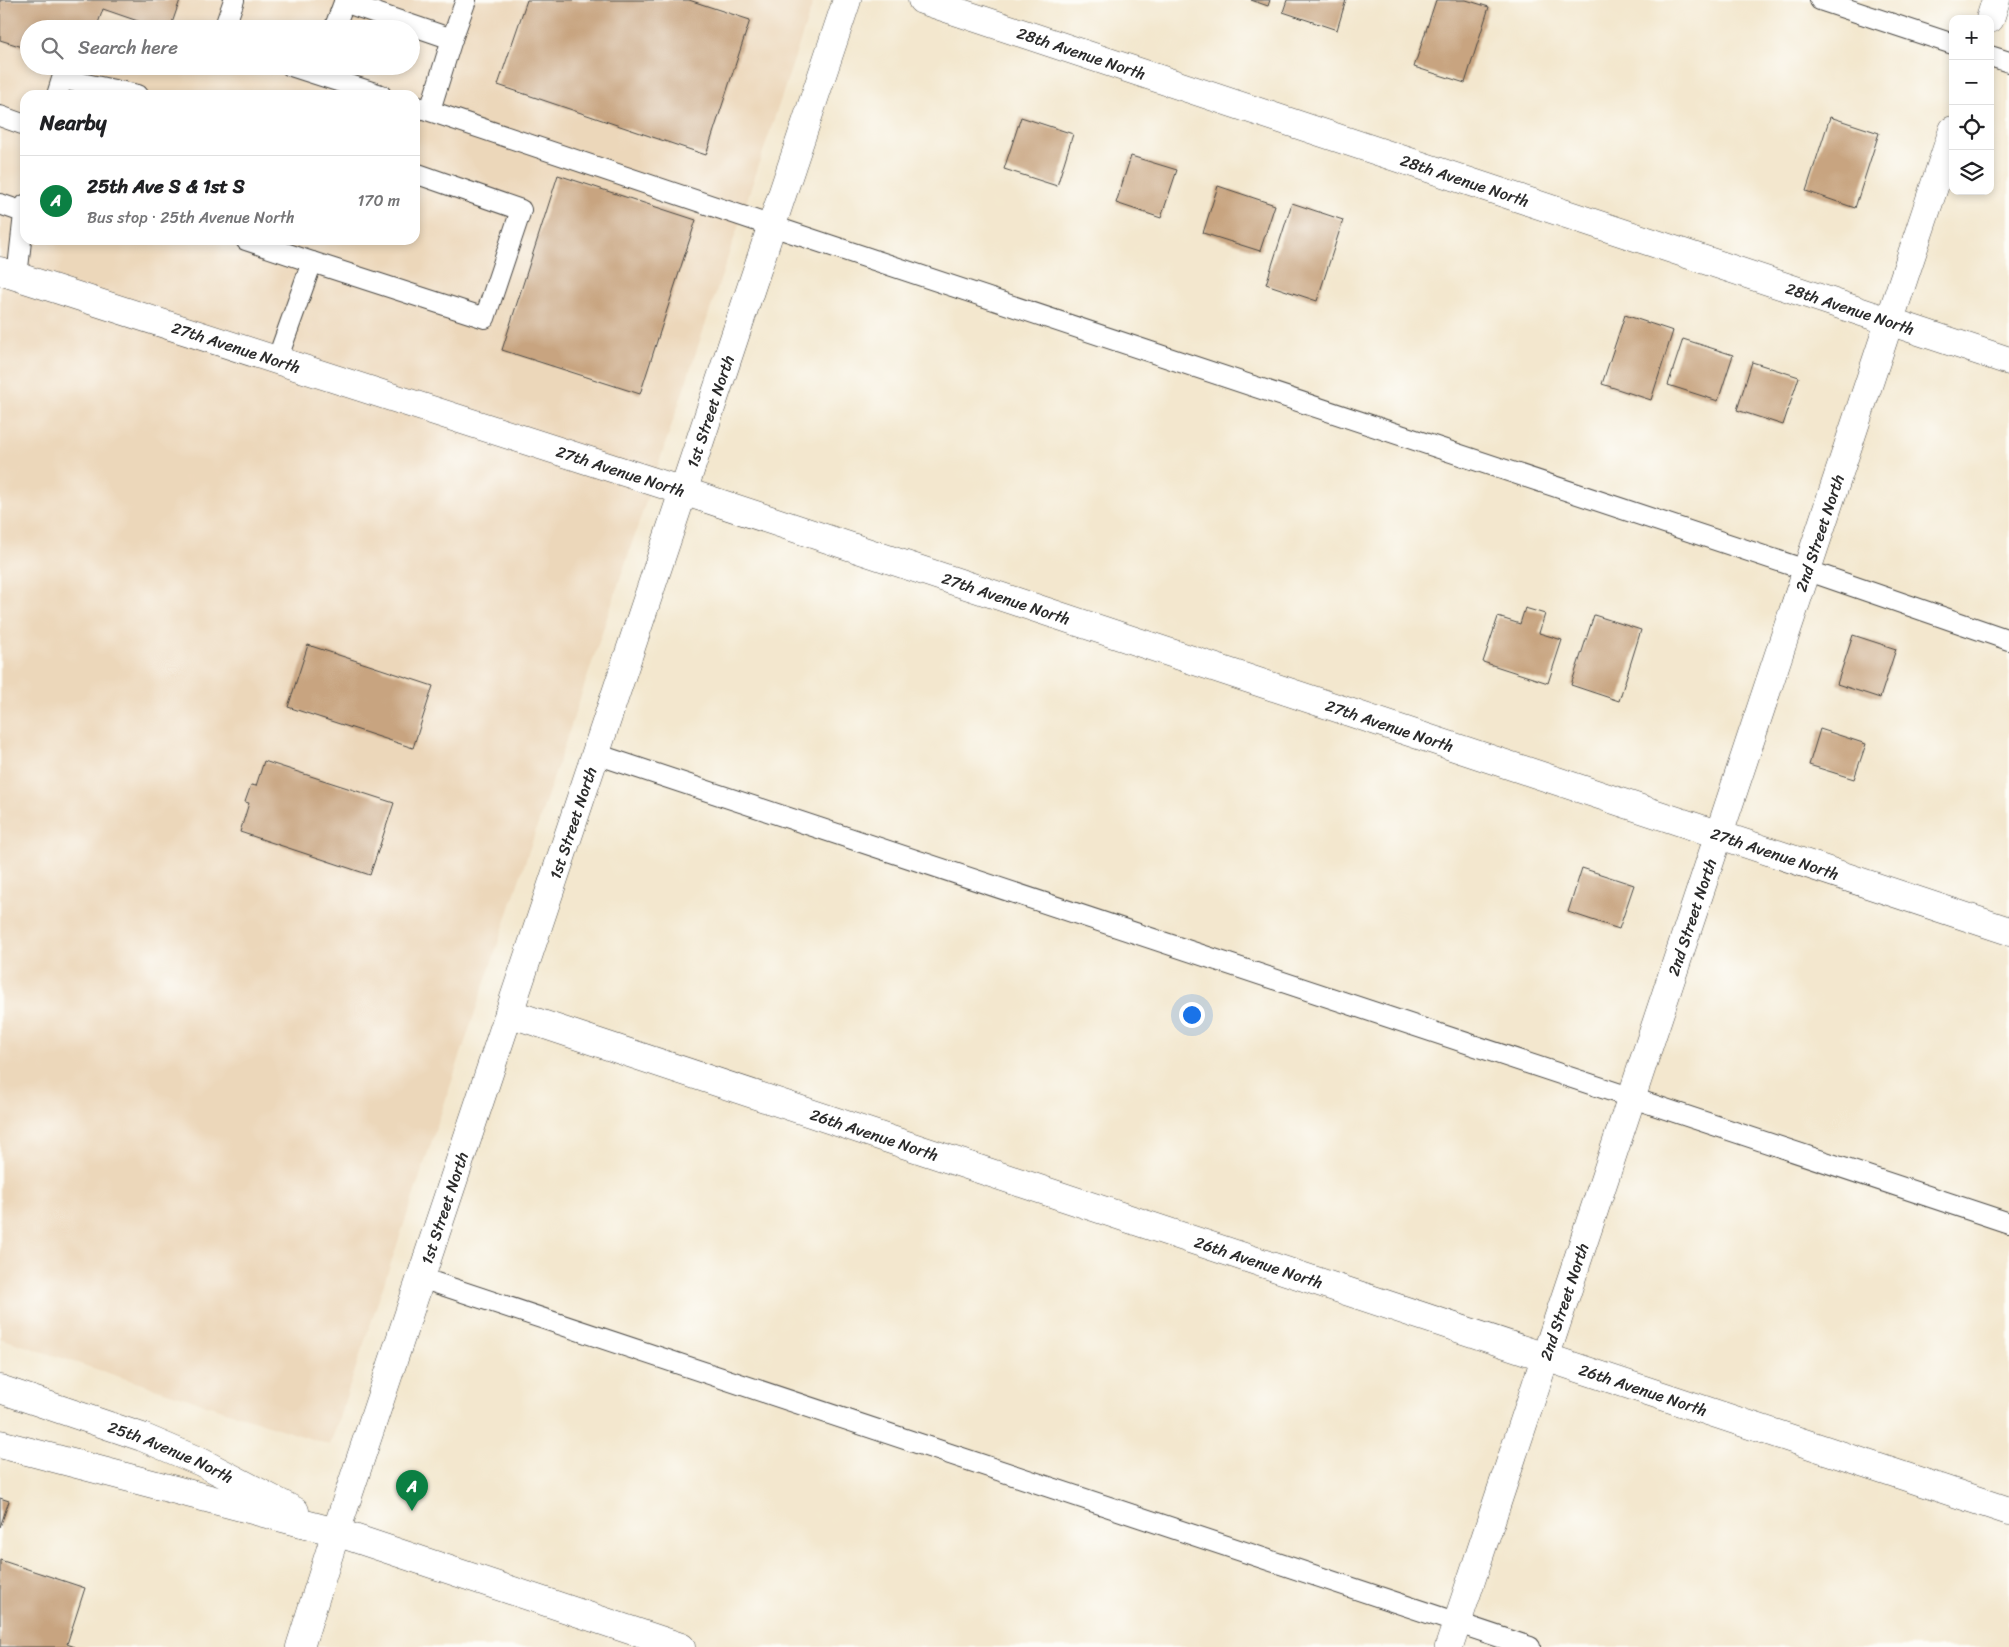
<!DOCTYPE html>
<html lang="en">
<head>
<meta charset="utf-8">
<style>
	body { margin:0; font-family:Sriracha,sans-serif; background:#f6f6f6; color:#202124 }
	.controls { position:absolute; right:15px; top:15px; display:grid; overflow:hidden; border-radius:10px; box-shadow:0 2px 8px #0003 }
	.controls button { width:45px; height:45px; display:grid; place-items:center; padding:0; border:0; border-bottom:1px solid #e0e0e0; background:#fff; color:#202124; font:25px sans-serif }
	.you { position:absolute; left:1191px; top:1014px; width:18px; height:18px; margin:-12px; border:4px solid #fff; border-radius:50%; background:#1a73e8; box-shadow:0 0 0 8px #1a73e833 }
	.badge { display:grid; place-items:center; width:32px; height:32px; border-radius:50%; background:#0b8043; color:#fff; font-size:16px; font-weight:700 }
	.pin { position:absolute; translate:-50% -41px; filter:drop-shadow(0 1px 2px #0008) }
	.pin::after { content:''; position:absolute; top:26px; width:18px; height:15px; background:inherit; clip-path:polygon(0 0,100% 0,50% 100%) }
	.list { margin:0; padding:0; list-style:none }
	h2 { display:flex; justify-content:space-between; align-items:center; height:65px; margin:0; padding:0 20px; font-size:21px }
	h2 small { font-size:16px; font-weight:400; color:#757577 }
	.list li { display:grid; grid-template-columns:32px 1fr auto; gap:15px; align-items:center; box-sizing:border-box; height:90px; padding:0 20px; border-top:1px solid #e0e0e0 }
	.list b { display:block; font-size:19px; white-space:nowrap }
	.list p { margin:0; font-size:16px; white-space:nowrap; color:#757577 }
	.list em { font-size:16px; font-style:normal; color:#757577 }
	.icon { flex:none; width:28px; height:28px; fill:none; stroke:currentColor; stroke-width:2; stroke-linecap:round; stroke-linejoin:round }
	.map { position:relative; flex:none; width:2009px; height:1647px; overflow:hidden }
	.search { position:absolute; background:#fff; box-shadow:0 2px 8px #0003; left:20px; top:20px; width:400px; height:55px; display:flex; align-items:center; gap:12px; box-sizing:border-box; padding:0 18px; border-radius:28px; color:#757577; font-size:19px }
	.panel { position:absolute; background:#fff; box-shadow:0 2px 8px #0003; left:20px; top:90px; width:400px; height:155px; border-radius:15px }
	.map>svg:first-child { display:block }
</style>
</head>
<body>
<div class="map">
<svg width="2009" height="1647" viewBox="0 0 2009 1647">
	<rect width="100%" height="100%" fill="#fdfcf7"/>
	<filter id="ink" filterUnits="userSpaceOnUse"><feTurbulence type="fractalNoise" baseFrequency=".02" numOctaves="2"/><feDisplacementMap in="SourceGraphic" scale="10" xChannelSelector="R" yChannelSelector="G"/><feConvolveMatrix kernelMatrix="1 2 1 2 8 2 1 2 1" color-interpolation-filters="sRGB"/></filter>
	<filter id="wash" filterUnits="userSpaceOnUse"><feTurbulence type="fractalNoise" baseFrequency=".0096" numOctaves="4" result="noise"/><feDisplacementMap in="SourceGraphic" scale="20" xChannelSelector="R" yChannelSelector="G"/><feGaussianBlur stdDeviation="1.12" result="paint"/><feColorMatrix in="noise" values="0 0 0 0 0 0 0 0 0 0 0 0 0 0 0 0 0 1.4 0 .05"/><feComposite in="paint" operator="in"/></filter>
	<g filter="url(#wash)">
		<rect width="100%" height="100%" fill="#f3e7ce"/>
		<!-- built -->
		<path fill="#ecd7ba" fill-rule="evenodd" d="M0,0h814l-484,1445 -330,-107zM29,29h382v37h-382zM25,95h390v145h-390z"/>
		<g id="blocks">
			<!-- building -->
			<g fill="#c8a480">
				<polygon points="0,0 180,0 170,29 161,29 103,9 96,29 29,29 29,49 0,40"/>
				<polygon points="527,0 689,0 750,20 706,155 498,85"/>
				<polygon points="1251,0 1270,0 1268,6"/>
				<polygon points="1287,0 1346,0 1337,30 1283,12"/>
				<polygon points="1436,0 1466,0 1489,7 1465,83 1414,67"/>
				<polygon points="1021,117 1073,134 1057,186 1004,169"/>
				<polygon points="1830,117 1879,133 1855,208 1806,191"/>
				<polygon points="1131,156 1177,170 1161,218 1116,203"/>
				<polygon points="558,175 696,220 640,394 502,350"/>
				<polygon points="1218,186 1275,205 1260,251 1203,233"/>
				<polygon points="1292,203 1343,220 1317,301 1266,284"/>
				<polygon points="1625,315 1673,331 1651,400 1602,384"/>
				<polygon points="1683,339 1733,355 1718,401 1668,385"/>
				<polygon points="1752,362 1799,377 1783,425 1737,410"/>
				<polygon points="1525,608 1545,614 1539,633 1562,640 1548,683 1483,662 1498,617 1520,624"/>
				<polygon points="1594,615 1641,630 1619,701 1571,685"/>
				<polygon points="1853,635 1896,649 1880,698 1837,684"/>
				<polygon points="308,645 433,686 413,748 288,707"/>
				<polygon points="1820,729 1866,744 1854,779 1809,765"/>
				<polygon points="264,761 394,803 370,875 240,832 249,803 245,802 251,785 256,786"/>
				<polygon points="1582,868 1634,885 1619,929 1568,912"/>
				<polygon points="0,1498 9,1501 0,1527"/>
				<polygon points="0,1560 85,1588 67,1644 75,1647 0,1647"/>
			</g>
		</g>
	</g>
	<g filter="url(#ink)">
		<use href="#blocks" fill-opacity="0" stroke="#494743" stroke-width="1"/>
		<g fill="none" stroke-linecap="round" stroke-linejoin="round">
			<!-- service casing -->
			<g stroke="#494743" stroke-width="22">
				<g id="service">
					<polyline points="1820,0 1953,44"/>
					<polyline points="344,2 452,39 466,0"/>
					<polyline points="224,29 234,0"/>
					<polyline points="334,29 345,0"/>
					<polyline points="1990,56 2009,62"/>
					<polyline points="291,66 381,95"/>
					<polyline points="57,95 62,79 138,95"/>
					<polyline points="415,106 772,226 1806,570 2009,640"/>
					<polyline points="430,110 452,39"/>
					<polyline points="0,116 25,125"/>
					<polyline points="0,204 23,212"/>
					<polyline points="246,240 312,262"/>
					<polyline points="17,277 25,205"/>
					<polyline points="277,360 312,262 485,318 521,210 415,173"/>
					<polyline points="596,754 2009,1223"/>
					<polyline points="421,1278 1530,1647"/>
				</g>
			</g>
			<!-- minor casing -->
			<g stroke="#494743" stroke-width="29">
				<g id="minor">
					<path id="s1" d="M922,0l1087,361"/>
					<polyline points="1990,19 1996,0"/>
					<path id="s2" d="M0,271l683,220 1326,440"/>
					<path id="s3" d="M509,1013l1500,498"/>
					<path id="s4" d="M300,1647l36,-115 511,-1532"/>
					<path id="s5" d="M1449,1647l504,-1517"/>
				</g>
			</g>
			<!-- tertiary casing -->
			<g stroke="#494743" stroke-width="29">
				<g id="tertiary">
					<path id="s6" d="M0,1389l142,48 59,25 94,49"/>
					<polyline points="0,1444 336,1532 681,1647"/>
				</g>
			</g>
			<!-- service -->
			<use href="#service" stroke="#fff" stroke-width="20"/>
			<!-- minor -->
			<use href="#minor" stroke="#fff" stroke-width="28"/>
			<!-- tertiary -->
			<use href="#tertiary" stroke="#fff" stroke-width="28"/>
		</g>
	</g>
	<g text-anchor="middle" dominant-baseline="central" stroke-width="4" stroke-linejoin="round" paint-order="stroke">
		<!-- street labels -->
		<g font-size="16" fill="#2b2b2b" stroke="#fdfcf7">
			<text stroke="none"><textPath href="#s1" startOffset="168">28th Avenue North</textPath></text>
			<text stroke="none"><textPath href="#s1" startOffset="572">28th Avenue North</textPath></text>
			<text stroke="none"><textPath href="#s1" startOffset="978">28th Avenue North</textPath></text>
			<text stroke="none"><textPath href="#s2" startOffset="248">27th Avenue North</textPath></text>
			<text stroke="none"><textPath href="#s4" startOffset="1302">1st Street North</textPath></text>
			<text stroke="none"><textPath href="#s2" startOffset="652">27th Avenue North</textPath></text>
			<text stroke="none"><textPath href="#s5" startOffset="1174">2nd Street North</textPath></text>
			<text stroke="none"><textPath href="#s2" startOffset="1058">27th Avenue North</textPath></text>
			<text stroke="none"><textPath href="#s2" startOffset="1462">27th Avenue North</textPath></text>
			<text stroke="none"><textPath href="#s4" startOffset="868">1st Street North</textPath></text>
			<text stroke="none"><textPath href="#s2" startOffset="1868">27th Avenue North</textPath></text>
			<text stroke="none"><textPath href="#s5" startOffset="769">2nd Street North</textPath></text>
			<text stroke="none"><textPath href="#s3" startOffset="385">26th Avenue North</textPath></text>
			<text stroke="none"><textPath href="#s4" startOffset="462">1st Street North</textPath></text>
			<text stroke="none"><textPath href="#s3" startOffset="790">26th Avenue North</textPath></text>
			<text stroke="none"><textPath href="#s5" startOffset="364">2nd Street North</textPath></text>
			<text stroke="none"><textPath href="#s3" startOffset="1195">26th Avenue North</textPath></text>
			<text stroke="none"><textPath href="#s6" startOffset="182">25th Avenue North</textPath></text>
		</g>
	</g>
</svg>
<div class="controls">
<button>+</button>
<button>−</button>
<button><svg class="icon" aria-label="locate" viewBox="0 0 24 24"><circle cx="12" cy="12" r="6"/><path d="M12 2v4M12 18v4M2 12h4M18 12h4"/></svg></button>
<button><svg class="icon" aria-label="layers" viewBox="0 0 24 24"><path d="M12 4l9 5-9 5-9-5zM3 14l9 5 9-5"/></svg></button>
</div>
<div class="you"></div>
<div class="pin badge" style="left:412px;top:1511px">A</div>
<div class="search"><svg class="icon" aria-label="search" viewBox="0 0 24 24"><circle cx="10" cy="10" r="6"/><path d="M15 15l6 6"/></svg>Search here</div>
<section class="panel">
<h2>Nearby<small></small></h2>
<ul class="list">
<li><span class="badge">A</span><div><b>25th Ave S &amp; 1st S</b><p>Bus stop · 25th Avenue North</p></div><em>170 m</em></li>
</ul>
</section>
</div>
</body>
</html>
